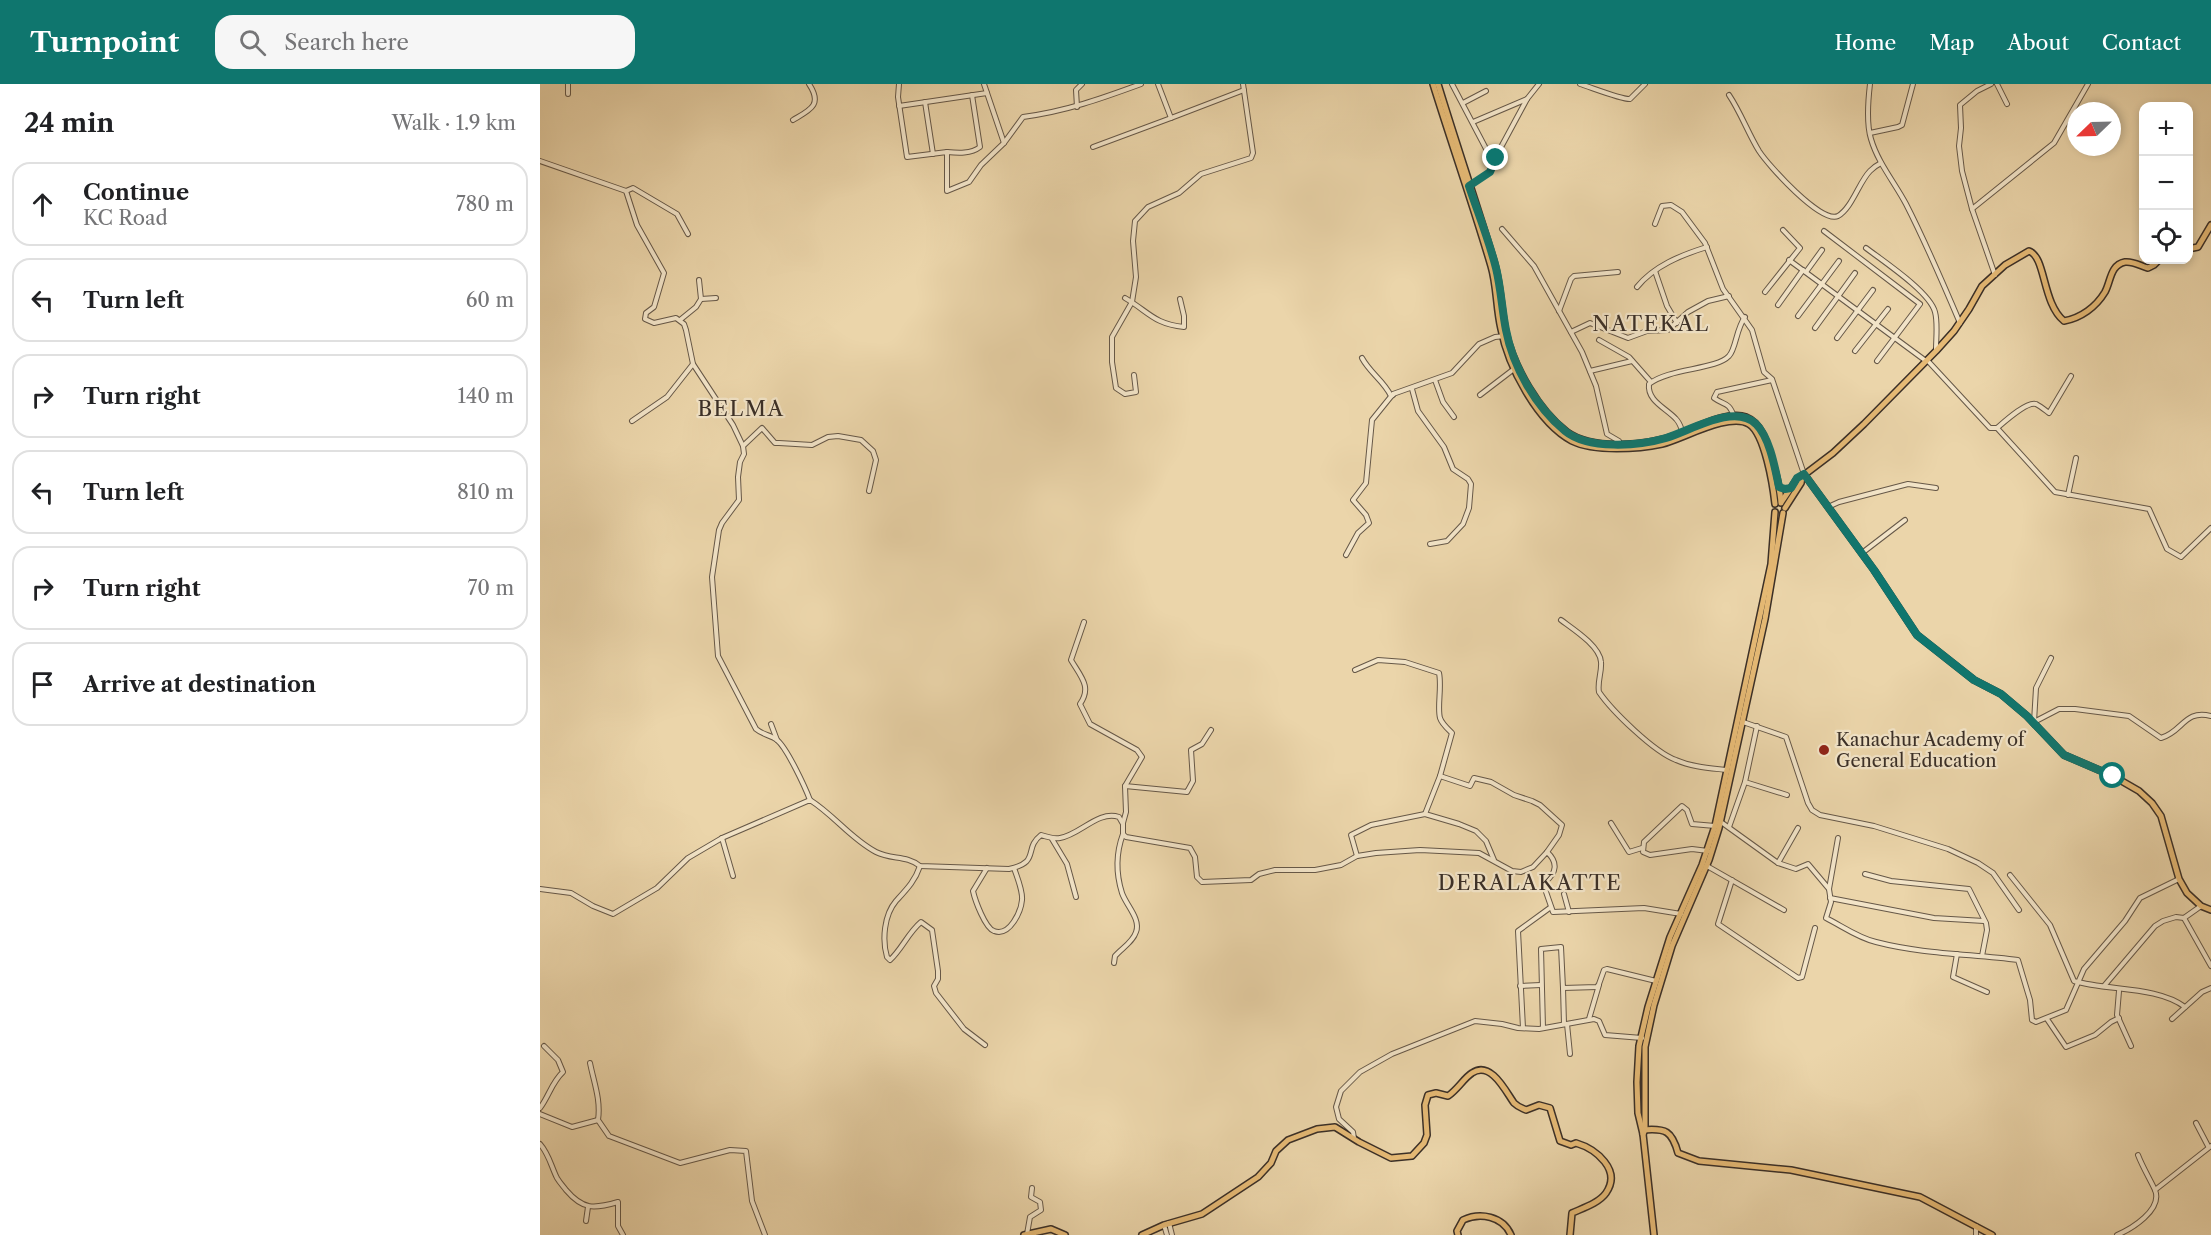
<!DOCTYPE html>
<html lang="en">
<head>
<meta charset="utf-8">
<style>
	body { margin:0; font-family:"Libre Caslon Text",serif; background:#f6f6f6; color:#202124 }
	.controls { position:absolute; right:18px; top:18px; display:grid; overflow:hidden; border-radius:12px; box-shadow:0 3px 9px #0003 }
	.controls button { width:54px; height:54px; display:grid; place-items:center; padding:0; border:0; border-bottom:2px solid #e0e0e0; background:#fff; color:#202124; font:30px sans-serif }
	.compass { position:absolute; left:1527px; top:18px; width:54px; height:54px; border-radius:50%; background:#fff; box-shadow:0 3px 9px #0003; rotate:247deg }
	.stop { position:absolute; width:18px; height:18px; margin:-14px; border:4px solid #0f766e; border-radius:50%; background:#fff }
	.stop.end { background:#0f766e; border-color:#fff; box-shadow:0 2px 6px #0008 }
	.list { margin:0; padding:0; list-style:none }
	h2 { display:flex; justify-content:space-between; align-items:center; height:78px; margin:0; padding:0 24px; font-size:26px }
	h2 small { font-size:20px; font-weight:400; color:#757577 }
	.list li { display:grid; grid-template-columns:39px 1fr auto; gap:18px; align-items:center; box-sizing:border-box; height:84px; margin:0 12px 12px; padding:0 12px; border:2px solid #e0e0e0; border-radius:18px }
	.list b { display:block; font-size:22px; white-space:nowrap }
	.list p { margin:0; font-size:20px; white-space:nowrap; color:#757577 }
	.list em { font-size:20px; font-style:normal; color:#757577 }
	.icon { flex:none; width:33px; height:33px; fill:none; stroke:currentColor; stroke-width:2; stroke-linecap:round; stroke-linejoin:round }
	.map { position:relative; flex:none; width:1671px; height:1151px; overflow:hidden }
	header { display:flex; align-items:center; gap:36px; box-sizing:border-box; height:84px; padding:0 30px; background:#0f766e; color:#fff }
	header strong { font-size:28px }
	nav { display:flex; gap:33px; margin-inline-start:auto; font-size:21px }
	.search { width:420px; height:54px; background:#f6f6f6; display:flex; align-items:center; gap:15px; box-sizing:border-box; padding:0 21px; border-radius:18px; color:#757577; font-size:22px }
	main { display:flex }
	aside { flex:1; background:#fff }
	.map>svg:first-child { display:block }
</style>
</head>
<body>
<header>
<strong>Turnpoint</strong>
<div class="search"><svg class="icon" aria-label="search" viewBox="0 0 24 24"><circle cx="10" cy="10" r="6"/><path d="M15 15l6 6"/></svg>Search here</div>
<nav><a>Home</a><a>Map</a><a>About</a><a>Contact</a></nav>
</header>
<main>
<aside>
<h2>24 min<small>Walk · 1.9 km</small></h2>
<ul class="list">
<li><svg class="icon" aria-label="ahead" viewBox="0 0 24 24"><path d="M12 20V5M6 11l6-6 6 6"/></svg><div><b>Continue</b><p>KC Road</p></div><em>780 m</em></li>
<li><svg class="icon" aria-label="left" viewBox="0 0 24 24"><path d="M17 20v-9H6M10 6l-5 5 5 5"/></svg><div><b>Turn left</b></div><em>60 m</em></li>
<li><svg class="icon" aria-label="right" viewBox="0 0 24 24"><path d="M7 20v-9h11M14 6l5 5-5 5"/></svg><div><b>Turn right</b></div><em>140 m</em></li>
<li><svg class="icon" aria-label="left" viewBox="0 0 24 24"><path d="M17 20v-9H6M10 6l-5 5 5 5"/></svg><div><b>Turn left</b></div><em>810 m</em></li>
<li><svg class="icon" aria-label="right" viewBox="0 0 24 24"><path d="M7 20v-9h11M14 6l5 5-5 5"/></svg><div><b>Turn right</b></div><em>70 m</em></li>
<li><svg class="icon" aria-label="arrive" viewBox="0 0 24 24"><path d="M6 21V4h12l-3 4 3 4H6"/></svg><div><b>Arrive at destination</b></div></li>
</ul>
</aside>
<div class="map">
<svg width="1671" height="1151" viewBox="0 0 1671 1151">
	<rect width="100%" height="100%" fill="#ebd5aa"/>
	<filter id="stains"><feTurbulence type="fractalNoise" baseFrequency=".00333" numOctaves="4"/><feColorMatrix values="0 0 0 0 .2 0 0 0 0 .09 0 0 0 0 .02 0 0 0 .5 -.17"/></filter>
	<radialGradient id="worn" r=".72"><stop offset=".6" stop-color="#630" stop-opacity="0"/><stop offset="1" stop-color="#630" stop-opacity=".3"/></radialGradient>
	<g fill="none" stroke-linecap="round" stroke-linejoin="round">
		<!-- minor casing -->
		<g stroke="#665848" stroke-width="6">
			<g id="minor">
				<polyline points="28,0 28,10"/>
				<path d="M359,0l-1,13 9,60 40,-5v39l22,-9 12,-17 23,-22 19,-26c44,-6 77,-18 118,-33"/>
				<polyline points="444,0 464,59"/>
				<polyline points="618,0 631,34 704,6"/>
				<polyline points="912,0 953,78"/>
				<path d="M1040,0c10,3 43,16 50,15l15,-15"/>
				<path d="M1330,0c-2,17 -4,39 1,55 7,24 24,44 35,65 20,39 37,79 54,119"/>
				<polyline points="1451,0 1437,7 1420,21 1421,44 1419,62 1422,87 1432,125 1455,191"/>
				<polyline points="1457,0 1467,20"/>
				<path d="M1189,11c12,18 19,38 30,56 9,14 62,73 79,65 14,-8 21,-34 32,-45 3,-3 7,-6 11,-8"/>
				<polyline points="385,18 393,70"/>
				<polyline points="923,19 946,7"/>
				<polyline points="359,22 447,9"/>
				<polyline points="537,23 536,6 542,0"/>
				<path d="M253,36c17,-10 30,-15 16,-36"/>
				<polyline points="933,38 987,15"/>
				<polyline points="1330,49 1358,43 1362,41 1373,0"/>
				<polyline points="553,63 631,34"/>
				<path d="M407,68c11,1 24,2 33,-5l-8,-52"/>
				<path d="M0,77l86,30 11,34 27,48 -10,34 -8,6 -1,6 9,4 22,-5 8,6 2,6 7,34 40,61 10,21 1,8 -4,8 -2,15 1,23 -17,23 -3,7 -7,47 6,79 38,73c7,6 15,6 21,11 10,8 28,47 33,60"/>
				<polyline points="930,101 950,88 953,78 987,15 999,0"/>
				<polyline points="86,107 93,104 137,130 148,150"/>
				<polyline points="1432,125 1514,59 1548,0"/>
				<polyline points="1115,140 1122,122 1131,121 1142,128 1165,159 1183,205 1212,246 1224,288 1232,295 1264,390"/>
				<polyline points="962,145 994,182 1042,268 1056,302 1067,350 1079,357 1080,360"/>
				<polyline points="1284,147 1380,220 1337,277"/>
				<path d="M1326,164c17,13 64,44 69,64 3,11 1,26 1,38"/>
				<polyline points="1249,176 1386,277"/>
				<polyline points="1115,187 1127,222 1137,239"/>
				<polyline points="1266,188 1282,166"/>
				<path d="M1097,203c17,-21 44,-32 70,-40"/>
				<polyline points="1225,208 1260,164 1243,146"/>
				<path d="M585,214c24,14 29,26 59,29v-11l-4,-17"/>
				<polyline points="161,215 176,214"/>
				<polyline points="1238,221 1263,186"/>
				<polyline points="1019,227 1031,195 1034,192 1078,188"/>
				<polyline points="1258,232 1299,177"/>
				<polyline points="140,236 156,223 161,215 159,196"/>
				<polyline points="1275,244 1315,189"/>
				<polyline points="1031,248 1050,239 1088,254 1107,247 1128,246 1148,228 1168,217 1189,212"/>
				<polyline points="1297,254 1333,206"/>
				<polyline points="1059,256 1089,273 1111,298"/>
				<polyline points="1315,267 1348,225"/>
				<path d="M822,274c8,15 22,23 29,38l2,-1"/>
				<polyline points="1387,276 1450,344 1457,344 1515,408 1609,425 1627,465 1641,473 1671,444"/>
				<polyline points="1050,287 1092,277"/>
				<polyline points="594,291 596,308 585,310 576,304 572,278 572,253 592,218 596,193 593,157 595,137 608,123 639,109 661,90 711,74 713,69 703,0"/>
				<polyline points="895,296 903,318 914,333"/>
				<polyline points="872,305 878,327 904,363 913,385 928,395 931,400 929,424 923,440 907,457 890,460"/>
				<polyline points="940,311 974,285"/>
				<path d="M1194,332c-6,-15 -9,-10 -20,-18l3,-6 55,-12"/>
				<polyline points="92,337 127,313 153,280"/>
				<path d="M1457,344c7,-6 30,-27 39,-24 4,2 9,6 13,9l22,-37"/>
				<path d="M1143,349c-2,-5 -3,-10 -7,-14 -10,-11 -29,-18 -27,-35 20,-16 67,-14 80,-28 7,-7 7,-27 16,-39"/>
				<polyline points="203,362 222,344 235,359 239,359 272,361 288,353 298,352 321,356 333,367 336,376 329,407"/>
				<polyline points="1528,411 1536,374"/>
				<polyline points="1288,423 1299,418 1368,400 1396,404"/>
				<polyline points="1322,469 1365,436"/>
				<polyline points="806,471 818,449 829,439 826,431 813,416 826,399 832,336 853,310 912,289 939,260 955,253 965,252"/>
				<path d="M1021,536c12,9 39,26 40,42 1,10 -4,20 -2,30 13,19 55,60 77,68 16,7 34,8 51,10"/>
				<path d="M544,538l-13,38c10,17 21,27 9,44l10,20 47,26 5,7 -17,29 1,26 -3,11"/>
				<path d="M1511,574l-15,30 -2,34 25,-13h16l54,7 32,22c22,-6 23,-29 50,-22"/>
				<path d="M815,586l23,-10 27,2 34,11c3,14 -2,34 1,45 2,6 8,11 12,15l-12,43 -15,38"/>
				<polyline points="1203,638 1246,653 1268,719 1272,726 1280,731 1334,742 1408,765 1438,779 1453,789 1479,826"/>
				<polyline points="231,640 237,656"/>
				<polyline points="1217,642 1205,698 1247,711"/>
				<polyline points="900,692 930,702 934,694 951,698 974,711 992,717 1000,721 1022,741 1019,751 1007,768"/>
				<polyline points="585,702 647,708 653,697 651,666 662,660 671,646"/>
				<path d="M1181,738l57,41 18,6 12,-5 21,25 2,13 -5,16c16,8 32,20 50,24 46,12 95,12 142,18l12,40 2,20 4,2 30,-12 18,-41 41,-48 15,-23 39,-19"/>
				<polyline points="1071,739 1089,768 1102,764"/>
				<polyline points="1189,743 1205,698"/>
				<polyline points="182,754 193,792"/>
				<polyline points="512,755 527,780 536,813"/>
				<polyline points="1168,767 1152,765 1110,771 1103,768 1104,758 1142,722 1147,726 1152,740 1175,742"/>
				<polyline points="817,772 811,751 831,741 885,730 919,740 936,747 946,757 954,776"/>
				<polyline points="1238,779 1258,744"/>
				<path d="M380,782c-5,15 -13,23 -24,35 -12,14 -14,39 -9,56l3,3c12,-11 18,-27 31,-38l11,8 6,41v8l-4,7 2,7 28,36 21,16"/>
				<polyline points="1167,782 1244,826"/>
				<path d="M447,784l-14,23c2,9 12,37 21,40 16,6 27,-20 28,-31 1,-9 -5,-23 -8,-32"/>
				<polyline points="1325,790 1351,797 1429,805 1446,839 1447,846 1442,872"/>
				<path d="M1470,791l40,50 24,56c34,10 83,5 111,26"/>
				<polyline points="1192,796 1178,840 1258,894 1262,893 1275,844"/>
				<path d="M0,805l31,4 22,13 20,8 44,-26 31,-30 34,-20 88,-38c24,15 41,39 66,52 16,8 30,3 44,14l89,3c32,-7 14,-20 32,-34 6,2 13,4 19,3 20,-3 38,-28 59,-21l4,7v10l3,3 64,11 5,9 2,20 5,5 49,-2 8,-6 16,-4h40l26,-5 16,-9 19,-3 44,-3 59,3 33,18 9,1 12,-5 14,-15c11,10 10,21 -2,30v7l8,23 91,-4 37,6"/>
				<polyline points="1289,805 1298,754"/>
				<polyline points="1024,810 1029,828"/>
				<polyline points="1290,814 1394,834 1444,837"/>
				<polyline points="1644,834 1671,882"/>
				<polyline points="1417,870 1413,893 1447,908"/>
				<path d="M574,879l1,-7c7,-8 18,-14 21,-24 5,-13 -10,-27 -14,-39 -6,-19 -6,-40 1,-59"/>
				<polyline points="980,902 1001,901"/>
				<polyline points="1564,902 1615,842 1623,837 1636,833 1644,834 1661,822"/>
				<polyline points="1023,904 1024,940"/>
				<polyline points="1579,907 1577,931 1591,962"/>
				<polyline points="1049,935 1059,901"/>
				<polyline points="1507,935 1526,963 1555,951 1571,938 1579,934"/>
				<polyline points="1632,935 1662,908 1671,904"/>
				<polyline points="1027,940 1030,970"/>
				<polyline points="983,944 978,847 1011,823"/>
				<polyline points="1003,944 1001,865 1021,863 1023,904 1057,903 1059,900 1064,886 1067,885 1116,897"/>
				<path d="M50,979c4,20 11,37 8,57l11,16 71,27 50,-13 16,1 6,50 13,34"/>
				<path d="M0,1024c9,-12 12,-26 23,-36l-5,-12 -14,-14"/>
				<polyline points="0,1030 32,1043 58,1036"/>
				<polyline points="1656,1039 1668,1062"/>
				<polyline points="814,1054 813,1048 799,1035 796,1023 801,1007 820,988 852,970 935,937 962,940 978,944 999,945 1054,935 1059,937 1065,951 1102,954"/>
				<path d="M0,1060c9,10 11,22 17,34 3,5 6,8 9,12 17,20 28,19 52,12v24l5,9"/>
				<polyline points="1615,1106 1671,1062"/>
				<polyline points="46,1137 48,1123"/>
				<polyline points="629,1139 632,1151"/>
				<polyline points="624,1141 627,1151"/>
				<polyline points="1436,1142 1436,1151"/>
				<polyline points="487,1150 490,1133 501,1126 500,1118 491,1113 492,1104"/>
				<path d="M1577,1151c14,-6 46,-25 38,-45 -5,-11 -12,-22 -17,-35"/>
			</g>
		</g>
		<!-- major casing -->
		<g stroke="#3a2f27" stroke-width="8">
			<g id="major">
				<path d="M893,0c19,61 40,121 58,182 6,20 5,42 10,63 7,37 36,93 71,112 22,11 67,8 90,3 21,-5 67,-32 87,-20 16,10 24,62 26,80"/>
				<path d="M898,0c18,59 38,118 56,177 7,24 7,48 12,72 8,34 33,78 61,99 26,19 81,13 110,3 18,-7 51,-25 69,-18 15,6 20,23 24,37 5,16 10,32 11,49"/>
				<polyline points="1648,165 1658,163 1671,141"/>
				<polyline points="1264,390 1334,486 1377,551 1434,596 1461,610 1487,632 1524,671 1573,692 1599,707 1612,719 1621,732 1639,795 1647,809 1661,822 1671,826"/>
				<path d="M1264,391l29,-22 31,-29 72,-73 18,-20 15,-22 13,-23 23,-21 24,-14c17,6 13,52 35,70 17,-3 32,-14 41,-29 6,-11 5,-27 20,-30 9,-1 15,4 23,6l6,-3 5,-5"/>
				<polyline points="1242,417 1257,395 1262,393 1261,399 1245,424"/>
				<path d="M1103,1046c23,-2 29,1 35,23l21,8 92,9 129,27 72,38"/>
				<polyline points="1103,1050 1105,1046 1105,963 1114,921 1132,862 1169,776 1179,744 1225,535 1243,429"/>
				<polyline points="484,1151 511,1145 525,1151"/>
				<path d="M602,1151l22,-10 38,-11 56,-37 13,-14 5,-12 12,-11 29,-11 18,-2 24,15 32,16 21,-2 12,-13 3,-8 -2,-30 3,-10 8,-2 12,3c10,-7 16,-18 24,-23 19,-13 34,19 42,30 4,4 8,5 12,7l13,-5 11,3 10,33 11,4 5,-2c20,6 46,27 30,50 -7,10 -23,15 -34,20l-2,22"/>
				<path d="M918,1151l-1,-4 6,-11c17,-8 40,-4 48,15"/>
				<polyline points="1114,1151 1103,1050 1098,1029 1097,998 1099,962 1108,923 1130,853 1162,781 1175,742 1231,480 1235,428"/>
			</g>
		</g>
		<!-- minor -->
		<use href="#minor" stroke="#f2e4c8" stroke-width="4"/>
		<!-- major -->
		<use href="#major" stroke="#e6ba75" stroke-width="5"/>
	</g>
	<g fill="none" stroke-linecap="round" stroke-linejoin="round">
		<!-- route -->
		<path stroke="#0f766e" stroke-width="8" d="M956,74l-6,14 -21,14c9,27 20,54 27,82 5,20 6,42 10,62 7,37 30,77 59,101 23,19 74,15 101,7 24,-7 68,-35 90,-14 14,14 19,44 23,63l6,2 6,-1 6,-10 7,-4 70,96 43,65 57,45 27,14 26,22 37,39 49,21"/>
	</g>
	<!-- markers -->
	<circle fill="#8f2418" stroke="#f2e4c8" stroke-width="2" cx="1284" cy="666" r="6"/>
	<g text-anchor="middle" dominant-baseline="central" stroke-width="4.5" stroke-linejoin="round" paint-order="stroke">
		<!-- poi labels -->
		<g font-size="18" fill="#3a2f27" stroke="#f2e4c8" text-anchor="start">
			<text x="1296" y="656">Kanachur Academy of<tspan x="1296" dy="21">General Education</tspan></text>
		</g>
		<!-- quarter labels -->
		<g font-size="21" letter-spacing="1.5" fill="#3a2f27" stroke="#f2e4c8">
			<text x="1111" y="239">NATEKAL</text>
			<text x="201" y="324">BELMA</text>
			<text x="990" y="798">DERALAKATTE</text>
		</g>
	</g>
	<rect width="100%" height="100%" filter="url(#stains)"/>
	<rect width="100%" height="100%" fill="url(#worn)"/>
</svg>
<div class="controls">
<button>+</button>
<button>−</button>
<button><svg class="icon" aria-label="locate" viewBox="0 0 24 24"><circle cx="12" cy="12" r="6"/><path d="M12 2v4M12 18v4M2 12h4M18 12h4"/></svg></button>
</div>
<svg class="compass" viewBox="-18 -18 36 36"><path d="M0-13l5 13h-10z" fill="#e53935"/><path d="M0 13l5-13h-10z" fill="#757577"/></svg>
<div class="stop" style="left:1573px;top:692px"></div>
<div class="stop end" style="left:956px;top:74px"></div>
</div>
</main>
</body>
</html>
